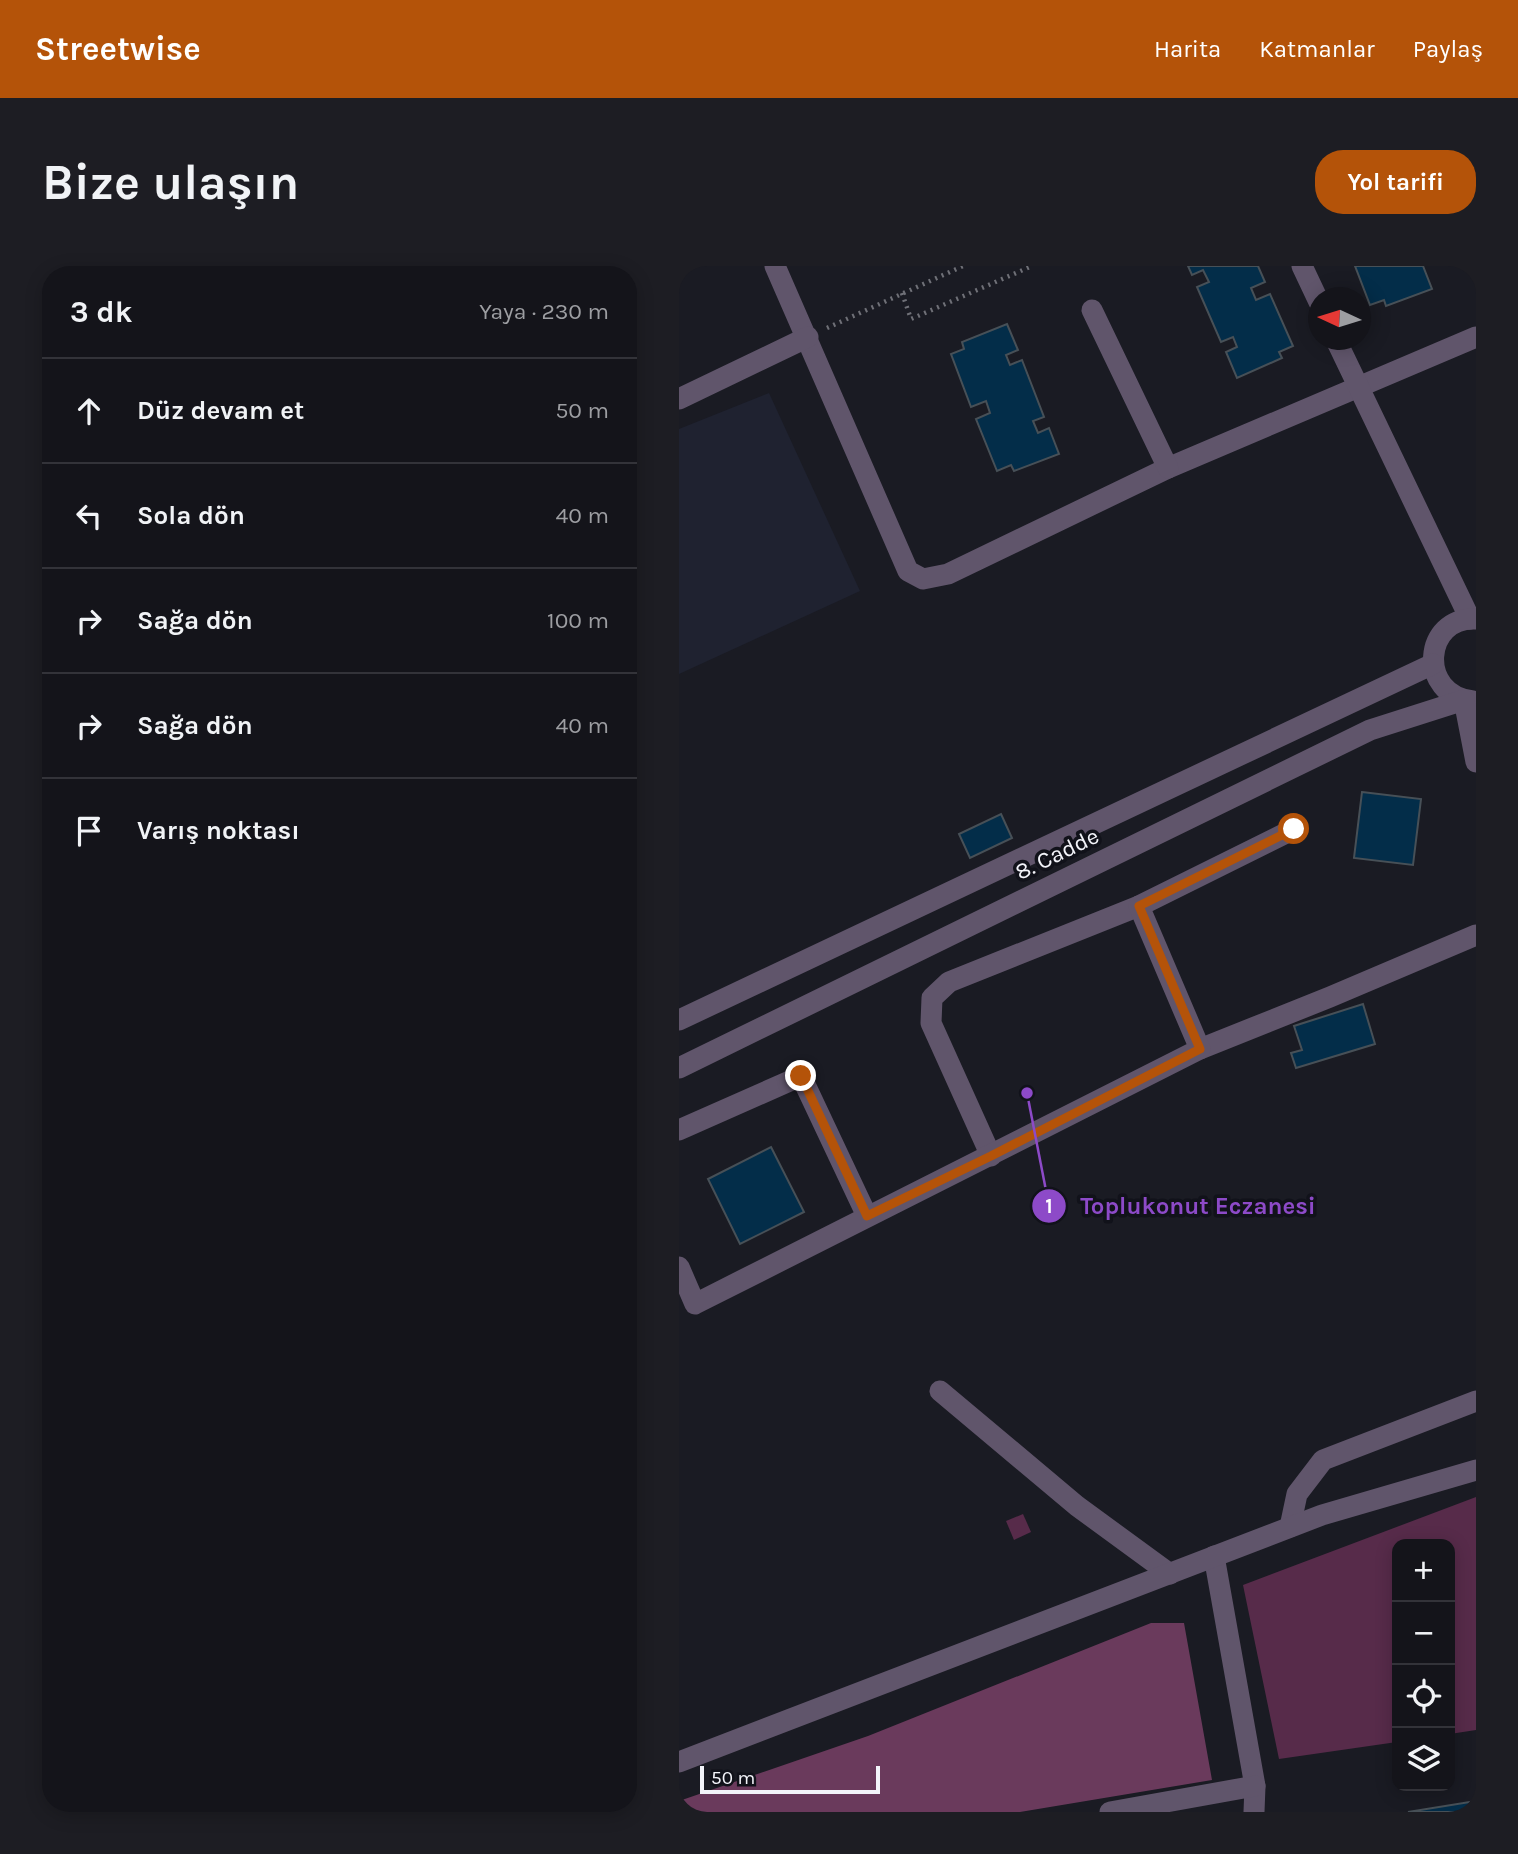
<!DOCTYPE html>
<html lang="tr">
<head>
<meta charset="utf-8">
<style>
	body { margin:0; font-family:Karla,sans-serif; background:#1d1d23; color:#f1f3f6 }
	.controls { position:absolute; right:21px; bottom:21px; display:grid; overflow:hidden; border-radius:14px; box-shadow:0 4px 18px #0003 }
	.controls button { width:63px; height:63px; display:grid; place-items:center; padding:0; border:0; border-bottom:2px solid #333339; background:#14141a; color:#f1f3f6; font:35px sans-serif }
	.compass { position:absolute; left:629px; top:21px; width:63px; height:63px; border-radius:50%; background:#14141a; box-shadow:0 4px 18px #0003; rotate:274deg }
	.scale { position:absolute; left:21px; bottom:18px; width:180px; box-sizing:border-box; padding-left:7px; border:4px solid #f3f4fa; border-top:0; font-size:19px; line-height:24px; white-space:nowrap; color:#f3f4fa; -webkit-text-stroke:5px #11121a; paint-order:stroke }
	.stop { position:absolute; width:21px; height:21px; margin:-16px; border:5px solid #b45309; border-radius:50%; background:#fff }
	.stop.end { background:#b45309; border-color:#fff; box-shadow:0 2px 7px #0008 }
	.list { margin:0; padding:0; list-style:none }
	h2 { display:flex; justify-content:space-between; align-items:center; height:91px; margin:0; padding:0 28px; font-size:30px }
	h2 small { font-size:23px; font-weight:400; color:#9d9ea2 }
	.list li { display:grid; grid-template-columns:46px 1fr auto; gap:21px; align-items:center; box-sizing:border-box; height:105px; padding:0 28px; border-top:2px solid #333339 }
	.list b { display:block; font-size:26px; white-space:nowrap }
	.list em { font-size:23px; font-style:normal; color:#9d9ea2 }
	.icon { flex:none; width:38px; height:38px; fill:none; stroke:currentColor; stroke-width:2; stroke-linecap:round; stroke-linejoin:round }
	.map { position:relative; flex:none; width:797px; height:1546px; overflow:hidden; border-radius:28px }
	header { display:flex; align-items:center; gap:42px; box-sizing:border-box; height:98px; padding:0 35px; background:#b45309; color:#fff }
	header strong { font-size:33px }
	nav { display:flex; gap:38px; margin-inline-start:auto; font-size:24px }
	.intro { display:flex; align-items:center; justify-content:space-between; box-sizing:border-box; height:168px; padding:0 42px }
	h1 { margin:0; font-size:49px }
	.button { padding:18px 32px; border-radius:28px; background:#b45309; color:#fff; font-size:24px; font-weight:700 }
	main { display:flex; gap:42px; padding:0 42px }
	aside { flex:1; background:#14141a; border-radius:28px; box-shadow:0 4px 18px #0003 }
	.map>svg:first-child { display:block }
</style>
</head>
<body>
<header>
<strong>Streetwise</strong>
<nav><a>Harita</a><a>Katmanlar</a><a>Paylaş</a></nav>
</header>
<div class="intro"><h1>Bize ulaşın</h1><a class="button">Yol tarifi</a></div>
<main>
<aside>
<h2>3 dk<small>Yaya · 230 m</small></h2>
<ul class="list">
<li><svg class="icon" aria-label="ahead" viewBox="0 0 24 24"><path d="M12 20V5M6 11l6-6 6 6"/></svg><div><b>Düz devam et</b></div><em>50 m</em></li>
<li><svg class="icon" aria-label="left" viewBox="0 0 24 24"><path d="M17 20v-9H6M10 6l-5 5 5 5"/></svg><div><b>Sola dön</b></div><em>40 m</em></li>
<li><svg class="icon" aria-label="right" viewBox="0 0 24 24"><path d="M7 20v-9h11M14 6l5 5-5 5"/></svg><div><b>Sağa dön</b></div><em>100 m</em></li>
<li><svg class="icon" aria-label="right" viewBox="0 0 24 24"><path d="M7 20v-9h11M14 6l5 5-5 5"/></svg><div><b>Sağa dön</b></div><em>40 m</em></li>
<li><svg class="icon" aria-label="arrive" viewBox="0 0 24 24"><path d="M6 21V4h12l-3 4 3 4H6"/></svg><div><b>Varış noktası</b></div></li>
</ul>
</aside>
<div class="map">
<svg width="797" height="1546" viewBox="0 0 797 1546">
	<rect width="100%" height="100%" fill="#1a1b23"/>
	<!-- built -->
	<polygon fill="#1f2230" points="90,127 181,325 0,408 0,163"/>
	<!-- green -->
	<g fill="#572b4a">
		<polygon points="797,1231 797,1464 771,1468 771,1278 718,1278 718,1476 600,1493 564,1319"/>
		<polygon points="344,1248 352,1266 335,1274 327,1255"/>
	</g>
	<!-- forest -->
	<polygon fill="#6a3a5c" points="472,1357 505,1357 533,1514 341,1546 0,1546 0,1535 189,1470"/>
	<!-- building -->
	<g fill="#032d49" stroke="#475057" stroke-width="2">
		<polygon points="509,0 579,0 586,16 572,22 577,34 591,28 614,80 600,86 603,92 558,112 547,86 558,81 554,71 542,76 518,21 530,16 524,4 513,9"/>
		<polygon points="676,0 744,0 753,23 707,40 705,34 691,39"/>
		<polygon points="328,58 339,84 327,89 331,99 343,94 365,151 354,155 359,167 370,162 380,188 335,205 332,199 318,205 297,153 311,147 307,135 292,141 272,88 285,83 283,76"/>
		<polygon points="683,526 742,533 734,599 675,592"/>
		<polygon points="322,548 333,572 291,592 280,568"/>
		<polygon points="684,738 696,778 617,802 612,787 623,784 615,760"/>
		<polygon points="92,881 125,946 61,978 29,913"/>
		<polygon points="797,1535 797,1546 729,1546"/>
	</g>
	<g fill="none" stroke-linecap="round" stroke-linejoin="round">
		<!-- path -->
		<g stroke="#6f7077" stroke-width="4.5" stroke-dasharray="2 5" stroke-linecap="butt">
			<polyline points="223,27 232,53 353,0"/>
			<polyline points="148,62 284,0"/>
		</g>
		<!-- minor -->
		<g stroke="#60556b" stroke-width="21">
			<polyline points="96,0 229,305 244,313 269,308 489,202 797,71"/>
			<polyline points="623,0 640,36"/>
			<polyline points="413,44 489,202"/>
			<polyline points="657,74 791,353"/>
			<polyline points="0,133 129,71"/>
			<path d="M794,435c-56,-6 -50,-85 3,-82"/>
			<polyline points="0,754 754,398"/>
			<polyline points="521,783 651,731 797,669"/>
			<polyline points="0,802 691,464 785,434 797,496"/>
			<polyline points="0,864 122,810 188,950"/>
			<polyline points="312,890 252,757 253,732 270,716 460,640"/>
			<polyline points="0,1001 16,1038 521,783 460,640 615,563"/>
			<polyline points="261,1125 398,1240 491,1308"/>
			<polyline points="611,1261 618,1228 644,1194 797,1135"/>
			<polyline points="535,1290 576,1520 575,1546"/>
			<polyline points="0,1496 643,1249 797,1204"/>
			<polyline points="431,1546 576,1520"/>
		</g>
	</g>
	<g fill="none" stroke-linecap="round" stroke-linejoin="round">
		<!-- route -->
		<polyline stroke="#b45309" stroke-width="9" points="122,810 188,950 312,890 521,783 460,640 615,563"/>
	</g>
	<g text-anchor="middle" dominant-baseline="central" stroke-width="7" stroke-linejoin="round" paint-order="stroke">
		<!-- street labels -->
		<g font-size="23" fill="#f3f4fa" stroke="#11121a">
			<text transform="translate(378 588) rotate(-26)">8. Cadde</text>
		</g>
	</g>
	<!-- callouts -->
	<path fill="none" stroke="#8d4ac8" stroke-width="2.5" d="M348 827L370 940"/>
	<g fill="#8d4ac8" stroke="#11121a" stroke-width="2.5">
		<circle cx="348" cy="827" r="7"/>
		<circle cx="370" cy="940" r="18"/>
	</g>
	<g font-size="21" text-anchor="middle" font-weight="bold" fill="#fff">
		<text x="370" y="947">1</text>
	</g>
	<g font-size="24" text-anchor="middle" font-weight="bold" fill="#8d4ac8" stroke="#11121a" stroke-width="7" stroke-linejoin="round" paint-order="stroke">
		<text x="519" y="948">Toplukonut Eczanesi</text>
	</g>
</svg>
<div class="controls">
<button>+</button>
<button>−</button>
<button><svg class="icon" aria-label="locate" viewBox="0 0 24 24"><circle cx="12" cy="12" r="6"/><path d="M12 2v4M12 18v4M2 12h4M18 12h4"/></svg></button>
<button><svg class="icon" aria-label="layers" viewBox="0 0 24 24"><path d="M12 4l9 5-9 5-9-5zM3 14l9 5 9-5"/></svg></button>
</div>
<svg class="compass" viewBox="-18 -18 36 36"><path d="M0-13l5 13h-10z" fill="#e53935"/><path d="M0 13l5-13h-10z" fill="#9d9ea2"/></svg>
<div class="scale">50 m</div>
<div class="stop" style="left:615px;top:563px"></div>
<div class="stop end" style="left:122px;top:810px"></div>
</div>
</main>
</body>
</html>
